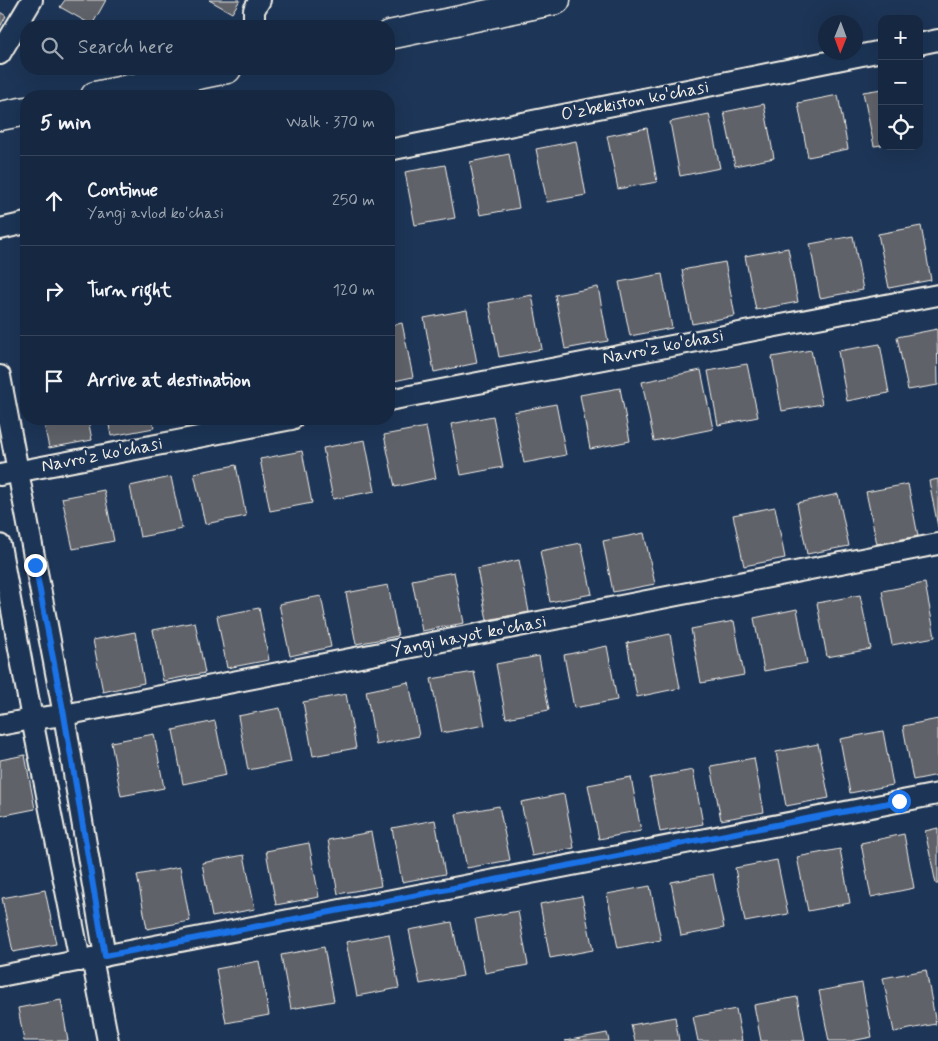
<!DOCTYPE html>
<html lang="en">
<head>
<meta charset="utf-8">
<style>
	body { margin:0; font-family:Mynerve,sans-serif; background:#23344c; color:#f1f3f6 }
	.controls { position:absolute; right:15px; top:15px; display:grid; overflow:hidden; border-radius:10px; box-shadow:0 5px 20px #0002 }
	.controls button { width:45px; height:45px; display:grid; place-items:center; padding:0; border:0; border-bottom:1px solid #35445a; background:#162841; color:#f1f3f6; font:25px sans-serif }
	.compass { position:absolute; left:818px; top:15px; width:45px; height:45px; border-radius:50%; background:#162841; box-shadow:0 5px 20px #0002; rotate:181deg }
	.stop { position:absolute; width:15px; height:15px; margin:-11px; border:4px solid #1a73e8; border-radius:50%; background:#fff }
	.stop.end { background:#1a73e8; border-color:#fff; box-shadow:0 1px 5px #0008 }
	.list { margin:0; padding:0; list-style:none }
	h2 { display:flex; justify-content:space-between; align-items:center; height:65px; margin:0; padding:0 20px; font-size:21px }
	h2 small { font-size:16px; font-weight:400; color:#9ea6b1 }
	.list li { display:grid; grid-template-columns:32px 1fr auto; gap:15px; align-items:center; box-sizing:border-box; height:90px; padding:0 20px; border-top:1px solid #35445a }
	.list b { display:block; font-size:19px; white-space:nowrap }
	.list p { margin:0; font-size:16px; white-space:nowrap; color:#9ea6b1 }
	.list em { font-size:16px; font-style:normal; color:#9ea6b1 }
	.icon { flex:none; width:28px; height:28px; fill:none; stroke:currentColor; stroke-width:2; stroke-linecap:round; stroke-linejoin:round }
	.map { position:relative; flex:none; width:938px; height:1041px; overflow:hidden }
	.search { position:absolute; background:#162841; box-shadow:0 5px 20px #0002; left:20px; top:20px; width:375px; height:55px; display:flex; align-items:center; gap:12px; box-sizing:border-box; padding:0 18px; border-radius:20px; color:#9ea6b1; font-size:19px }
	.panel { position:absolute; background:#162841; box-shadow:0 5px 20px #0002; left:20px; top:90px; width:375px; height:335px; border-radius:20px }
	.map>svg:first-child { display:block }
</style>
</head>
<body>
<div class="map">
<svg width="938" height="1041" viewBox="0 0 938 1041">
	<rect width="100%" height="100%" fill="#1d3557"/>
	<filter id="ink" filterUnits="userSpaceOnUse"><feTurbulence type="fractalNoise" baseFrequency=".02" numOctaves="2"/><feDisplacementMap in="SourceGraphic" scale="10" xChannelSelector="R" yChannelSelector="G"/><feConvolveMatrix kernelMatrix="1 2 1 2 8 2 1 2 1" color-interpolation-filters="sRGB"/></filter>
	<g filter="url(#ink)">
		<!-- building -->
		<g fill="#60626a" stroke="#f4f1e8">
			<polygon points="65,0 106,0 92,25 60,7"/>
			<polygon points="209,0 240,0 232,13"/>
			<polygon points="0,12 6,16 0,27"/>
			<polygon points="882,89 882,145 874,146 863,92"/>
			<polygon points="838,95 848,149 808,157 798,103"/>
			<polygon points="764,104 774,158 735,166 724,112"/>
			<polygon points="709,114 720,168 680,176 670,122"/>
			<polygon points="647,128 657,182 618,189 607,136"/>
			<polygon points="576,141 586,195 547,202 536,149"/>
			<polygon points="509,154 519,208 480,215 470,162"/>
			<polygon points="445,165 455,218 415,225 405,172"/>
			<polygon points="921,226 931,280 889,288 878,234"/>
			<polygon points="853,236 863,290 820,298 810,244"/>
			<polygon points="788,248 798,302 756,310 745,256"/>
			<polygon points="725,262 735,316 692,324 682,270"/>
			<polygon points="662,274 672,328 630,336 619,282"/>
			<polygon points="598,287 608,341 565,349 555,295"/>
			<polygon points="532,295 542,349 499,357 489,303"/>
			<polygon points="467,310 477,363 434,372 424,318"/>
			<polygon points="402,323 413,377 389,382 389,326"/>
			<polygon points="937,329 938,385 908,390 897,337"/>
			<polygon points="880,344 889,393 847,401 838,351"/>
			<polygon points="811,350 822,404 782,411 772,357"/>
			<polygon points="747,364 758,417 718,425 708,371"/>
			<polygon points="701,370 713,429 654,441 642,382"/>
			<polygon points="620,388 630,441 590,449 580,395"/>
			<polygon points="556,404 566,455 524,463 514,412"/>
			<polygon points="493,416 503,467 461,475 451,424"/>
			<polygon points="43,419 88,419 92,440 49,448"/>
			<polygon points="108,419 152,419 154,428 111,436"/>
			<polygon points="175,419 192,419 176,422"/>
			<polygon points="426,427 436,478 395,487 384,435"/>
			<polygon points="365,440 375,491 333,499 323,448"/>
			<polygon points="302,451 312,503 270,511 260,459"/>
			<polygon points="236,465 246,516 205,524 194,473"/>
			<polygon points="171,477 182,529 140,537 130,486"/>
			<polygon points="938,479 938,527 929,481"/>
			<polygon points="908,484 918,536 877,544 866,492"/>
			<polygon points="104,490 114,541 73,549 62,498"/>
			<polygon points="838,494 849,546 807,554 797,503"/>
			<polygon points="775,507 785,558 744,566 733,515"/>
			<polygon points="644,533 655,584 613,592 603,541"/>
			<polygon points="581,543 592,594 550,602 540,551"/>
			<polygon points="519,560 529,612 487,620 477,569"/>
			<polygon points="454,572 464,623 422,631 412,580"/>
			<polygon points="925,583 935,637 892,645 882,591"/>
			<polygon points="388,585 398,636 356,644 346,593"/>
			<polygon points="860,595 871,649 827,657 817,603"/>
			<polygon points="321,596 331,647 290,656 279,604"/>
			<polygon points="259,608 269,660 227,668 217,616"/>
			<polygon points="797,609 807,663 764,671 754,618"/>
			<polygon points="734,621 744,675 701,683 691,629"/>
			<polygon points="195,622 205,673 163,681 153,630"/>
			<polygon points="135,632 144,683 103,692 93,640"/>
			<polygon points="670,634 680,688 637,697 627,643"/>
			<polygon points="607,646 617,700 574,708 564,655"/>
			<polygon points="539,656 549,710 506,718 496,664"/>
			<polygon points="474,672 485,725 442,733 431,679"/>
			<polygon points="409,682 419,736 376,745 366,691"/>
			<polygon points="346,694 356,748 313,756 303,702"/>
			<polygon points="280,708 291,762 248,770 238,716"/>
			<polygon points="938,719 938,775 913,780 903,726"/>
			<polygon points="215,721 226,775 183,784 173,730"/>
			<polygon points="883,731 893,785 850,793 840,739"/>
			<polygon points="154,734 164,788 121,796 111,742"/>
			<polygon points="818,744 829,798 786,806 776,752"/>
			<polygon points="25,755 35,809 0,816 0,760"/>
			<polygon points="754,758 764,812 721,820 711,766"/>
			<polygon points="693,770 703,824 660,832 650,778"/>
			<polygon points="631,777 641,831 599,839 588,785"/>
			<polygon points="564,794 574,848 532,856 521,802"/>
			<polygon points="499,806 510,860 467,868 456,814"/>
			<polygon points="435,820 445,874 402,882 392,828"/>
			<polygon points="938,828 938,884 936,884 925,831"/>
			<polygon points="371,832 381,886 338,894 328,840"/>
			<polygon points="904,834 914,888 871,897 861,843"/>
			<polygon points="309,843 319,897 276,905 266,851"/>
			<polygon points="840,849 850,903 808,911 797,857"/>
			<polygon points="244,855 255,909 212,917 202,863"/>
			<polygon points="777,860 788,914 745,922 735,868"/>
			<polygon points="180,867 190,921 147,929 137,875"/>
			<polygon points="713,874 724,928 681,936 671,882"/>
			<polygon points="650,886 661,940 618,948 607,894"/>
			<polygon points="45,890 56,944 13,952 2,898"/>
			<polygon points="582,896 593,950 550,958 540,904"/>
			<polygon points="518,911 528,965 485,973 475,919"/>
			<polygon points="452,922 463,976 420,984 409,930"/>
			<polygon points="389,934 399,988 357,996 346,942"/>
			<polygon points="324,947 334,1001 291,1009 281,955"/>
			<polygon points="259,961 269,1015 226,1023 216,969"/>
			<polygon points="926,970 936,1024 894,1032 883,978"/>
			<polygon points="862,983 872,1037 851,1041 829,1041 819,991"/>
			<polygon points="797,997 805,1041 761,1041 754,1005"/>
			<polygon points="61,1000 68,1041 24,1041 18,1008"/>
			<polygon points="736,1009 742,1041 698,1041 693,1017"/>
			<polygon points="675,1017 679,1041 635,1041 631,1025"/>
			<polygon points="607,1033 609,1041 565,1041"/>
		</g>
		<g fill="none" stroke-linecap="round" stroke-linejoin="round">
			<!-- minor casing -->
			<g stroke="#f4f1e8" stroke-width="24">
				<g id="minor">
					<polyline points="254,26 254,10 260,0"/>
					<polyline points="919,44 938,40"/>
					<polyline points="0,54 32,0"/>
					<polyline points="389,150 882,51"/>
					<polyline points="0,229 26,223"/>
					<polyline points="0,376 64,715 105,956"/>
					<polyline points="389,400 938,295"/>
					<polyline points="0,475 292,419"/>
					<polyline points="0,545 32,719 80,961"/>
					<polyline points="0,725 32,719 64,715 938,544"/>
					<polyline points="92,958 108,1041"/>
					<polyline points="0,976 938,794"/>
				</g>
			</g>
			<!-- secondary casing -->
			<g stroke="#f4f1e8" stroke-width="31">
				<g id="secondary">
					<polyline points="389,35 556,0"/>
					<polyline points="95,96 227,69"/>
					<polyline points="0,116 26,111"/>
				</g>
			</g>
			<!-- minor -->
			<use href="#minor" stroke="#1d3557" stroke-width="20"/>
			<!-- secondary -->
			<use href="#secondary" stroke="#1d3557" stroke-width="28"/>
		</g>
	</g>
	<g fill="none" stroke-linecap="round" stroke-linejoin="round" filter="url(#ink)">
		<!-- route -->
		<polyline stroke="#1a73e8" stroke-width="6" points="35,565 64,715 105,956 899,801"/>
	</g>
	<g text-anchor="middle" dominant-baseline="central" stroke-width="5" stroke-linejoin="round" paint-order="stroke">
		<!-- street labels -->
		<g font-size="18" fill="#f4f1e8" stroke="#1d3557">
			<text transform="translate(635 101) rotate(-11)">O'zbekiston ko'chasi</text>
			<text transform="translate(663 347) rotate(-11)">Navro'z ko'chasi</text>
			<text transform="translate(102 455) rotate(-11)">Navro'z ko'chasi</text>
			<text transform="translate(469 636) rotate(-11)">Yangi hayot ko'chasi</text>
		</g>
	</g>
</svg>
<div class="controls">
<button>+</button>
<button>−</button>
<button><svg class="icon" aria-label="locate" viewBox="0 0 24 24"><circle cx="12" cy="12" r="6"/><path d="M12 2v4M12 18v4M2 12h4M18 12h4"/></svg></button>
</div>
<svg class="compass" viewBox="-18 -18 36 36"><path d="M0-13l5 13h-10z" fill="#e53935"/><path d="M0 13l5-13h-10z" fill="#9ea6b1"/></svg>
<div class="stop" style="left:899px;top:801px"></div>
<div class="stop end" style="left:35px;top:565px"></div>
<div class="search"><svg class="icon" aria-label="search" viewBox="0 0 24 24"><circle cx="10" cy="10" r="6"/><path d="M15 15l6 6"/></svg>Search here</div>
<section class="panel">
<h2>5 min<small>Walk · 370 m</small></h2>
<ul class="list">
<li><svg class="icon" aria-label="ahead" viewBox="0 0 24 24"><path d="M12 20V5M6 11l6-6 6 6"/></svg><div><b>Continue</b><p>Yangi avlod ko'chasi</p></div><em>250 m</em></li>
<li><svg class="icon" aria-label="right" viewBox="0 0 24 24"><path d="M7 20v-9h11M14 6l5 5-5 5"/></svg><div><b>Turn right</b></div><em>120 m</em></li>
<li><svg class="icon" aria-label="arrive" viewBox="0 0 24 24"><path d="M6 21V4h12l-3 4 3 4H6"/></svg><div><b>Arrive at destination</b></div></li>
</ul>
</section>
</div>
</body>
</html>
